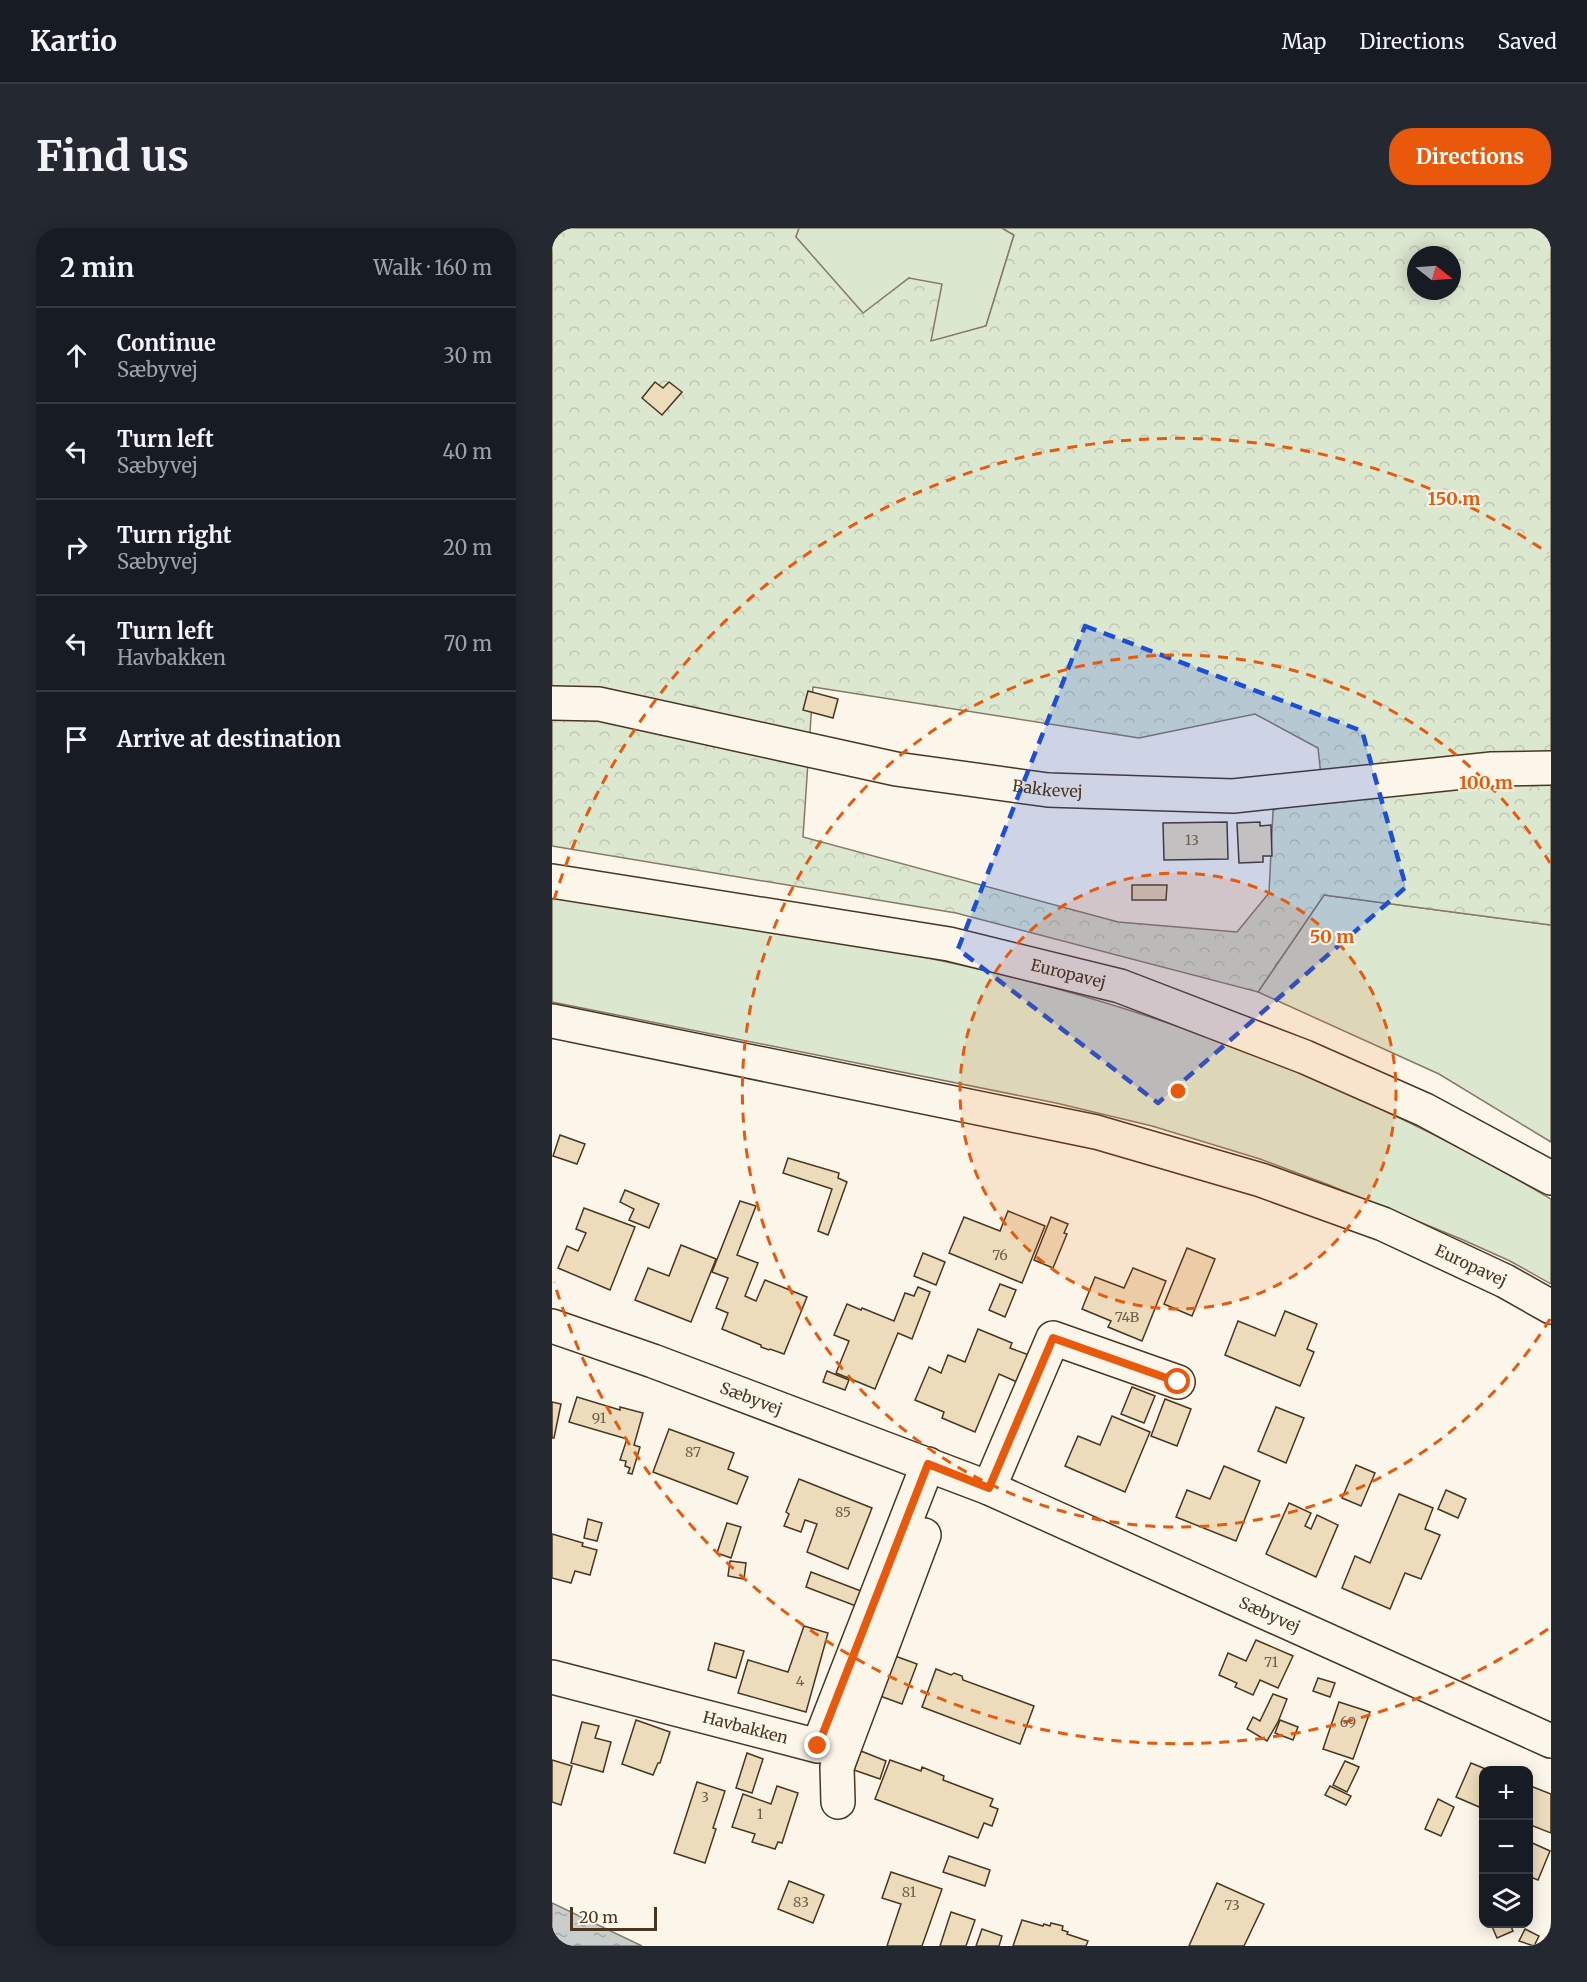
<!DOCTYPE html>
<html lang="en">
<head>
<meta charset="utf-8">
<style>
	body { margin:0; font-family:Merriweather,serif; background:#242831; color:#f1f3f6 }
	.controls { position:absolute; right:18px; bottom:18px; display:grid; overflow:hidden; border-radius:12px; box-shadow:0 3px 15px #0003 }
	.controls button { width:54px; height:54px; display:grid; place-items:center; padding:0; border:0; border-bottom:2px solid #363941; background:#171b24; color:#f1f3f6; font:30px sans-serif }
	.compass { position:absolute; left:855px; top:18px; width:54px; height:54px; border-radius:50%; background:#171b24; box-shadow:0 3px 15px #0003; rotate:107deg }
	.scale { position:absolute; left:18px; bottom:15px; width:87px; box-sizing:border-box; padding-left:6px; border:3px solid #4a3520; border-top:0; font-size:16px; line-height:21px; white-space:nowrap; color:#4a3520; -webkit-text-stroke:4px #fbf6e9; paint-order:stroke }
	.stop { position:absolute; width:18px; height:18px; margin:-14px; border:4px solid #ea580c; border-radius:50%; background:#fff }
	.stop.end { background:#ea580c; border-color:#fff; box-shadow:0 2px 6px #0008 }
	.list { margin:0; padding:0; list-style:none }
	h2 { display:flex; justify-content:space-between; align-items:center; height:78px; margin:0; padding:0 24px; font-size:26px }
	h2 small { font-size:20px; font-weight:400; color:#9ea1a6 }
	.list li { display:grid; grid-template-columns:39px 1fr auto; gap:18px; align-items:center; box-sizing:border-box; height:96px; padding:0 24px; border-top:2px solid #363941 }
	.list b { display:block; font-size:22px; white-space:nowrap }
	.list p { margin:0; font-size:20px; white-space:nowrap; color:#9ea1a6 }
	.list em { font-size:20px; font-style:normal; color:#9ea1a6 }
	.icon { flex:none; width:33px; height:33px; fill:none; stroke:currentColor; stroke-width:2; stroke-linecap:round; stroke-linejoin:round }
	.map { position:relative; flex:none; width:999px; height:1718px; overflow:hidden; border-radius:24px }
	header { display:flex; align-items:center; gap:36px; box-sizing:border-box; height:84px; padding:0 30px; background:#171b24; border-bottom:2px solid #363941 }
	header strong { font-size:28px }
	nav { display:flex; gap:33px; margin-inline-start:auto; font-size:21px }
	.intro { display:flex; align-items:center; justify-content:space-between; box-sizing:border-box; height:144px; padding:0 36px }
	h1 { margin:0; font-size:42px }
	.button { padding:15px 27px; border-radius:24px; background:#ea580c; color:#fff; font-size:21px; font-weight:700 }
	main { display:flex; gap:36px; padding:0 36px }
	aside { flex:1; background:#171b24; border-radius:24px; box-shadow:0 3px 15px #0003 }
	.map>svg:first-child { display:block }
</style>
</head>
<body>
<header>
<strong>Kartio</strong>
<nav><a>Map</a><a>Directions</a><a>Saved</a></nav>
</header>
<div class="intro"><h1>Find us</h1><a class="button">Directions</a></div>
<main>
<aside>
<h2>2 min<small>Walk · 160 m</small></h2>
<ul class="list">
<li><svg class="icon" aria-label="ahead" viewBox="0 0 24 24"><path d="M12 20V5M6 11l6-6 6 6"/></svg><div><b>Continue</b><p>Sæbyvej</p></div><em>30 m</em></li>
<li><svg class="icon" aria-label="left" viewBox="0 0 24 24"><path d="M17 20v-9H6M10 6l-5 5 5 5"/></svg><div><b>Turn left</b><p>Sæbyvej</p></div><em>40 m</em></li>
<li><svg class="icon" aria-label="right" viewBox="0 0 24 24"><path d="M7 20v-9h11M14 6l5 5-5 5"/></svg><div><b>Turn right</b><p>Sæbyvej</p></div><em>20 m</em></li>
<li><svg class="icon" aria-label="left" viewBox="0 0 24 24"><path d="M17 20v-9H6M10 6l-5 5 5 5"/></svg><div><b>Turn left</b><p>Havbakken</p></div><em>70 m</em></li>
<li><svg class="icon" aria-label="arrive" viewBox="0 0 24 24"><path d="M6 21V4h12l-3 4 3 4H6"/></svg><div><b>Arrive at destination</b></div></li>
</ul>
</aside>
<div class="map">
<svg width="999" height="1718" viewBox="0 0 999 1718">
	<defs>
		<pattern id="forest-crowns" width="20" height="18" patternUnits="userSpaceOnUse" patternTransform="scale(1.5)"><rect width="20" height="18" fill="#dce7d0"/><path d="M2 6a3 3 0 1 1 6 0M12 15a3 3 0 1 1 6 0" fill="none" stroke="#bec7b2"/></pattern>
		<pattern id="water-ripples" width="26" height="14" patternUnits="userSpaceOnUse" patternTransform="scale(1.5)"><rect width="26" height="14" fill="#c9cecd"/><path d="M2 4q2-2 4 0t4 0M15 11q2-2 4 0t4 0" fill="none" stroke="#a5a8a6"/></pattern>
	</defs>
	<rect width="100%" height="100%" fill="#fbf6e9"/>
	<!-- grass -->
	<g fill="#dce7d0" stroke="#887966" stroke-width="1.5">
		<polygon points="247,0 450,0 462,7 434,98 378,114 357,50 311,86 243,9"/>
		<polygon points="772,667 999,697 999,914 887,846 706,764"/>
		<path d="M0,670c141,21 283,38 422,70 202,46 399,126 577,231v85l-41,-23 -49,-22 -132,-54 -69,-26 -108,-33 -96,-23 -504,-101z"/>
	</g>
	<!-- forest -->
	<path fill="url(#forest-crowns)" stroke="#887966" stroke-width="1.5" fill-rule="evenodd" d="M0,0h247l-3,9 67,76 46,-35 33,6 -11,57 55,-15 28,-91 -12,-7h549v697l-227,-30 -66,97 -302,-79 -404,-67zM864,27h36v36h-36zM261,459l326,51 116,-24 63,34 3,28 -48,35 -4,82 -32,39 -119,-10 -315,-85z"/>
	<!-- water -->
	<polygon fill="url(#water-ripples)" stroke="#887966" stroke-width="1.5" points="0,1675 90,1718 0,1718"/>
	<!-- building -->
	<g fill="#ecdcbc" stroke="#4a3520" stroke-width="1.5">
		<polygon points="103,154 111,160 117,154 130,164 110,187 90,170"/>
		<polygon points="256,463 286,471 281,490 251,482"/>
		<polygon points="675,594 676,631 612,632 611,595"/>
		<polygon points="708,594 708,598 719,597 720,628 711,628 711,634 687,635 685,595"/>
		<polygon points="580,657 615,657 614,672 580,672"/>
		<polygon points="8,907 33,916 25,936 1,928"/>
		<polygon points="236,930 287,945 286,950 295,954 276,1007 266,1003 280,961 231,945"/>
		<polygon points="73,962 107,976 97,1000 77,992 82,981 68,974"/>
		<polygon points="188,973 204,978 185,1027 206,1035 193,1068 204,1073 213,1052 255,1069 232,1126 218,1121 217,1122 209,1119 209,1117 170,1101 176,1085 164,1080 176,1050 160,1044"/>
		<polygon points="32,980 83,999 58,1062 6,1040 15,1018 26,1023 34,1005 24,1001"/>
		<polygon points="456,983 493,998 470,1055 397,1025 412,989 448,1003"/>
		<polygon points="499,989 516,996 512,1005 515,1006 501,1040 482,1032"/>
		<polygon points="129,1017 164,1031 139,1094 83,1072 96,1040 117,1048"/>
		<polygon points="635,1020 663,1031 640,1088 612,1076"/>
		<polygon points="371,1025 393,1034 384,1057 362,1048"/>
		<polygon points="581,1040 614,1053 590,1113 556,1099 559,1093 530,1081 543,1049 572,1060"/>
		<polygon points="448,1056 464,1062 453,1089 437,1082"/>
		<polygon points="366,1059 378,1064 360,1111 346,1105 323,1161 284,1145 297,1113 282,1107 295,1076 309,1082 310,1080 342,1093 353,1065 362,1068"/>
		<polygon points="733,1083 765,1096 755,1121 762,1124 748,1158 673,1127 686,1093 723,1108"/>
		<polygon points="426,1101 460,1115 458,1120 477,1127 465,1154 447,1146 423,1204 390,1190 392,1184 363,1172 377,1139 389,1145 396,1127 413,1134"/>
		<polygon points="275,1143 297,1152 293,1162 271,1154"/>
		<polygon points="580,1159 603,1168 592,1195 569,1186"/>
		<polygon points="25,1169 68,1182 68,1179 91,1185 82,1217 88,1219 80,1246 76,1245 78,1240 73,1238 74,1233 68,1232 75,1211 17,1194"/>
		<polygon points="613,1171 639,1181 625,1218 599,1208"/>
		<polygon points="0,1174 9,1176 2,1210 0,1210"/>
		<polygon points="724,1179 752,1190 734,1235 706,1223"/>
		<polygon points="560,1188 598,1204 573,1264 513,1238 526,1208 548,1217"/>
		<polygon points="117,1201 182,1225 176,1241 196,1249 185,1276 101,1244"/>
		<polygon points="804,1237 823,1245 809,1278 790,1270"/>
		<polygon points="672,1238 708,1253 684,1313 624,1289 635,1262 658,1271"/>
		<polygon points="247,1251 320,1280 296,1341 255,1324 265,1296 253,1292 249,1304 232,1298 237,1286 234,1284"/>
		<polygon points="894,1262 914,1271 906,1290 886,1281"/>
		<polygon points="847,1266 881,1280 873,1301 888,1307 869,1351 853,1345 838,1381 790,1360 803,1328 818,1335"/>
		<polygon points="737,1275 759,1285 753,1298 759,1301 765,1287 786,1297 764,1349 714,1326"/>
		<polygon points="36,1291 50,1295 45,1313 32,1310"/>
		<polygon points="175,1295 189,1299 179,1330 165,1325"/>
		<polygon points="0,1306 31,1315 30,1318 45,1322 38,1347 23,1343 19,1355 0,1350"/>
		<polygon points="178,1333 194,1335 192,1351 176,1348"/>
		<polygon points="259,1344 309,1363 304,1378 254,1359"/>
		<polygon points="252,1398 276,1405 254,1484 186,1465 196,1432 236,1444"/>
		<polygon points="704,1412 741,1428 726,1460 708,1452 701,1467 683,1459 685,1455 667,1447 676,1425 694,1433"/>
		<polygon points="163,1415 192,1423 184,1450 156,1442"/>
		<polygon points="343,1428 365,1436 350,1476 328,1468"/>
		<polygon points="384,1441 399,1447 402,1445 410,1448 411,1452 482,1478 468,1516 370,1479"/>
		<polygon points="766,1450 783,1455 778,1469 761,1463"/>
		<polygon points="721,1466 735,1471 726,1494 715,1513 695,1501 701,1489 708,1493"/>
		<polygon points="787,1474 818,1484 801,1531 771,1521"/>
		<polygon points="84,1492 118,1504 108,1535 106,1535 101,1547 70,1536"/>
		<polygon points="728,1492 746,1499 741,1512 723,1505"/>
		<polygon points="30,1494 47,1498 43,1510 59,1514 51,1544 19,1535"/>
		<polygon points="309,1523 334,1533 328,1551 302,1542"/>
		<polygon points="195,1525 211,1531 200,1565 184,1560"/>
		<polygon points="0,1532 20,1538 9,1577 0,1574"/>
		<polygon points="338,1532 369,1543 370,1539 392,1548 391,1552 441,1571 438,1578 446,1581 440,1598 432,1595 426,1610 323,1571"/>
		<polygon points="793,1533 807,1539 795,1564 781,1557"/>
		<polygon points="919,1535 936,1542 932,1542 932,1581 904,1569"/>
		<polygon points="145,1554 173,1563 161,1600 164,1601 153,1635 122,1625"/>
		<polygon points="976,1557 999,1566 999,1605 976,1596"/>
		<polygon points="225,1558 246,1565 230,1615 226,1614 223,1621 200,1614 203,1606 180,1599 191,1566 219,1576"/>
		<polygon points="778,1558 799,1568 794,1577 773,1567"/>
		<polygon points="886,1571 902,1579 889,1608 873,1601"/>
		<polygon points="976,1613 998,1623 986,1652 976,1648"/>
		<polygon points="397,1628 438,1642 433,1658 391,1644"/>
		<polygon points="339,1644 390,1661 370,1718 335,1718 349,1676 330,1670"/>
		<polygon points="237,1653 272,1667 261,1695 226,1681"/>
		<polygon points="665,1655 712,1676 692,1718 637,1718"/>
		<polygon points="399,1684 423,1692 414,1718 388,1718"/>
		<polygon points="470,1692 491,1698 492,1696 498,1698 499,1695 511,1698 510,1702 516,1704 515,1706 536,1713 534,1718 461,1718"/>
		<polygon points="939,1696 958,1696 961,1703 945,1710"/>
		<polygon points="430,1701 450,1708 447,1718 424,1718"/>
		<polygon points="973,1701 987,1708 982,1718 967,1713"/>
	</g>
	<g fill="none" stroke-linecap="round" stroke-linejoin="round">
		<!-- minor casing -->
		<g stroke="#4a3520" stroke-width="36">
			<g id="minor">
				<path id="s1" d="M0,475l47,1 297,65 152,21 185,6 259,-27 59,-1"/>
				<path id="s2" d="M0,1098l101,35 336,127 562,253"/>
				<polyline points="437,1260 501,1110 626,1154"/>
				<path id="s3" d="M0,1449l266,69 110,-282"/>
				<polyline points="286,1574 285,1539 372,1307"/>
			</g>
		</g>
		<!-- major casing -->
		<g stroke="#4a3520" stroke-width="36">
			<g id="major">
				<path id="s4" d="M0,653l397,63 171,42 185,71 120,53 126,68"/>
				<path id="s5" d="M0,793l544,111 165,48 122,44 122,57 46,26"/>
			</g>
		</g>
		<!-- minor -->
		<use href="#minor" stroke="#fbf6e9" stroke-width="33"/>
		<!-- major -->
		<use href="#major" stroke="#fbf6e9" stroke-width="33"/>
	</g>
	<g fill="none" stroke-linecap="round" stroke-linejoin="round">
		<!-- route -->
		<polyline stroke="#ea580c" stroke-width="8" points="266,1518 376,1236 437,1260 501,1110 626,1154"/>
	</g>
	<!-- marked area -->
	<path fill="#1d4ed8" fill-opacity="0.2" stroke="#1d4ed8" stroke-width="4.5" stroke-dasharray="12 8" stroke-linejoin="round" d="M533,398l277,105 44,156 -248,216 -200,-154z"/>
	<!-- distance rings -->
	<circle cx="626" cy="863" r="218" fill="#e8590c" fill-opacity=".12"/>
	<g fill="none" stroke="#e8590c" stroke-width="3" stroke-dasharray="10 8">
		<circle cx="626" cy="863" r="218"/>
		<path d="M998 1091A436 436 0 1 1 998 635"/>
		<path d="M996 1401A653 653 0 0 1 2 1054M2 672A653 653 0 0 1 996 325"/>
	</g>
	<g text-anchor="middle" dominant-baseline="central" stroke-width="4.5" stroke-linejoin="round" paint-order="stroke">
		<!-- number labels -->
		<g font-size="14" fill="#725f47">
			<text x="640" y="612">13</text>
			<text x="448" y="1027">76</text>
			<text x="575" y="1089">74B</text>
			<text x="47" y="1190">91</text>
			<text x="141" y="1224">87</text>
			<text x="291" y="1284">85</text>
			<text x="719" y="1434">71</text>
			<text x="248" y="1453">4</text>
			<text x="796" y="1494">69</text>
			<text x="153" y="1569">3</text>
			<text x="208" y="1586">1</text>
			<text x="357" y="1664">81</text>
			<text x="249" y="1674">83</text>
			<text x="680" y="1677">73</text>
		</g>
		<!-- street labels -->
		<g font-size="16" fill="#4a3520" stroke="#fbf6e9">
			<text stroke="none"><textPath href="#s1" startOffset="504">Bakkevej</textPath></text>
			<text stroke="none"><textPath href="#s4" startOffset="525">Europavej</textPath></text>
			<text stroke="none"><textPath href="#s5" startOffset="954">Europavej</textPath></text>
			<text stroke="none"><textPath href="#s2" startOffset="212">Sæbyvej</textPath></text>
			<text stroke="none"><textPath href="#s2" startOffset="774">Sæbyvej</textPath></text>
			<text stroke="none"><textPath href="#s3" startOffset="200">Havbakken</textPath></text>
		</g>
	</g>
	<circle cx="626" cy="863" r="9" fill="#e8590c" stroke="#fbf6e9" stroke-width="3"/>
	<g font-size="18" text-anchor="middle" font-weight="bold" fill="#e8590c" stroke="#fbf6e9" stroke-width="4.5" stroke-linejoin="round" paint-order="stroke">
		<text x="902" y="277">150 m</text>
		<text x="934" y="561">100 m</text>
		<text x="780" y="715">50 m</text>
	</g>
</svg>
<div class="controls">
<button>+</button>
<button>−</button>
<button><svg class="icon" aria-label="layers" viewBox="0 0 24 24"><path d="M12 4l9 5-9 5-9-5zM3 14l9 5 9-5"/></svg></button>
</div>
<svg class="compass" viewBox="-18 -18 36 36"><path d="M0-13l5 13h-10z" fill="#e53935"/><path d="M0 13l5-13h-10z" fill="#9ea1a6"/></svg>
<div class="scale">20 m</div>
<div class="stop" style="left:626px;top:1154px"></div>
<div class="stop end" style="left:266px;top:1518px"></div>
</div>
</main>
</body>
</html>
